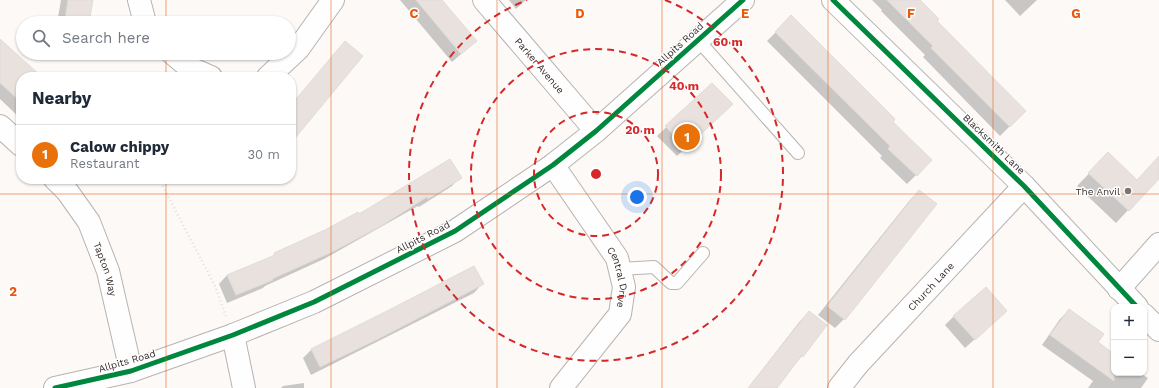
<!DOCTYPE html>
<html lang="en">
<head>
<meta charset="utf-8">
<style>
	body { margin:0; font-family:"Work Sans",sans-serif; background:#f2f2f3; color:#1f2937 }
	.controls { position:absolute; right:12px; bottom:12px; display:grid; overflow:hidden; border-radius:8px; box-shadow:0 1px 3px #0004 }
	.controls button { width:36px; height:36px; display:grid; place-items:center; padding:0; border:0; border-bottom:1px solid #e0e1e3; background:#fff; color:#1f2937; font:20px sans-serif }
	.you { position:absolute; left:637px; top:197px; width:14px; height:14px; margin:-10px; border:3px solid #fff; border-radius:50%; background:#1a73e8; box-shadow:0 0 0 6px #1a73e833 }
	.badge { display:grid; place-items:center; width:26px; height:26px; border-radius:50%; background:#7c7471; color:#fff; font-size:13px; font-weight:700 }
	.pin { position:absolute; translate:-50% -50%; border:2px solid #fff; box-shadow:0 1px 4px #0006 }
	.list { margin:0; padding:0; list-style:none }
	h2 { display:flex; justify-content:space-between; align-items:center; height:52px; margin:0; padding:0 16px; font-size:17px }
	h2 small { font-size:13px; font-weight:400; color:#747a83 }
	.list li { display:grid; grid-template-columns:26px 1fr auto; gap:12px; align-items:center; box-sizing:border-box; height:60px; padding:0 16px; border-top:1px solid #e0e1e3 }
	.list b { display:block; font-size:15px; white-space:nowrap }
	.list p { margin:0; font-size:13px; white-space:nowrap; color:#747a83 }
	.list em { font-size:13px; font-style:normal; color:#747a83 }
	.icon { flex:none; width:22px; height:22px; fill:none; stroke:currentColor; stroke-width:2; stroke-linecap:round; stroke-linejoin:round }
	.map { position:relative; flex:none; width:1159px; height:388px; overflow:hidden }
	.search { position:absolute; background:#fff; box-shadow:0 1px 3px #0004; left:16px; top:16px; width:280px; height:44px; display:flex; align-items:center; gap:10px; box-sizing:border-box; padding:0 14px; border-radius:22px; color:#747a83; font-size:15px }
	.panel { position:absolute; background:#fff; box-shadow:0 1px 3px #0004; left:16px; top:72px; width:280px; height:112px; border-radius:16px }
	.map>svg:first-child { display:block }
</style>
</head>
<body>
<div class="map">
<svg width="1159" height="388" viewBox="0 0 1159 388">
	<rect width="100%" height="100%" fill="#fcf9f7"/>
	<!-- shadow -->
	<g fill="#0003">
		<polygon points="61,0 92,0 88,23 57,23"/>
		<polygon points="400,0 441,0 467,49 452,62"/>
		<polygon points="509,0 526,0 516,9"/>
		<polygon points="872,0 919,0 936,21 1025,111 1000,136 923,57 925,55 881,11 882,10"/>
		<polygon points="1005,0 1037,0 1020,16"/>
		<polygon points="791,17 891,122 931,160 907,184 880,158 882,156 767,41"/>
		<polygon points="0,39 40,77 21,77 21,119 0,99"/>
		<polygon points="712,84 723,113 677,156 657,136"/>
		<polygon points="1108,154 1137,181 1159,157 1159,177 1116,223 1077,186"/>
		<polygon points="460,177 452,186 419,207 418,206 324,259 265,286 263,288 227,303 219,284 227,275 272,257 275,254 358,215"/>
		<polygon points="919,191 936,204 844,319 835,328 818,315 910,200"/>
		<polygon points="482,284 474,293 311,375 303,358 312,349"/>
		<polygon points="1069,310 1097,342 1114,355 1114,373 1140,373 1148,378 1141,388 1088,388 1093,381 1042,345 1060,319"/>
		<polygon points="1006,311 965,348 945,325 954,316"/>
		<polygon points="809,313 826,325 802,356 794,365 776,388 748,388 800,321"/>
		<polygon points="304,383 304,388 281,388 283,386"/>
	</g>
	<!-- building -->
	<g fill="#e9e1dd" stroke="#e2dbd8">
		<polygon points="68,0 93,0 89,23 65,21"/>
		<polygon points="416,0 442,0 477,41 461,54"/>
		<polygon points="887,0 920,0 939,19 937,21 1026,111 1010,127 931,48 933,46"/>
		<polygon points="791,15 895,119 893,122 932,160 917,176 888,149 890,146 775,32"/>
		<polygon points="0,39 42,77 21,77 21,102 0,83"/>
		<polygon points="345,41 363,56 291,143 291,105"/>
		<polygon points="712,83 733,104 686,148 665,126"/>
		<polygon points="1108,152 1137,180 1159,156 1159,179 1129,211 1088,173"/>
		<polygon points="450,159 462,178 428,199 427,197 381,226 334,251 272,279 273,280 236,295 227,275 275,255 274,253 325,230 358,212 359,214"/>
		<polygon points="919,190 937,204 845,320 827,306"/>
		<polygon points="474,266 484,284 378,339 320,367 311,349 391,309"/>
		<polygon points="986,287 1007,311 975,340 953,316"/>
		<polygon points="1069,309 1104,334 1098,342 1114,354 1114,381 1050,335"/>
		<polygon points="809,311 827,325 803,357 802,355 777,388 748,388"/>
	</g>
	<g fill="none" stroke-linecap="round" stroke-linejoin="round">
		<!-- service casing -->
		<g stroke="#b8b3b0" stroke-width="14">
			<g id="service">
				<polyline points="698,40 798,153"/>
				<polyline points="620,269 654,267 671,283 677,283 703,253"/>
			</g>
		</g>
		<!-- minor casing -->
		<g stroke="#b8b3b0" stroke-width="24">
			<g id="minor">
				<polyline points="139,0 145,23"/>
				<path id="s1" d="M484,0l112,131"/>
				<polyline points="172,53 190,68 211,77"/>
				<polyline points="268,77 298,49 333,0"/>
				<polyline points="0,126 21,145"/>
				<path id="s2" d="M553,165l64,93 7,29 -4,27 -59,74"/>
				<path id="s3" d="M55,179l12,12 22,31 19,49 23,100"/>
				<polyline points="1119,289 1159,244"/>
				<polyline points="233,335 244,388"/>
				<polyline points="55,388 131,371 233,335 314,302 455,231 553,165 596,131 743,0"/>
			</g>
		</g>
		<!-- tertiary casing -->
		<g stroke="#b8b3b0" stroke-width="24">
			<g id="tertiary">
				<polyline points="833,0 1024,186 1137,307"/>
				<polyline points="1144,315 1159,330"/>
				<path id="s4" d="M839,388l19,-24 166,-178"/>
			</g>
		</g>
		<!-- path -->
		<polyline stroke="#e1e0de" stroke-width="2.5" stroke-dasharray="1 3" stroke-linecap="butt" points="159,179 215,286 226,316"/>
		<!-- service -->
		<use href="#service" stroke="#fffefe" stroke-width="12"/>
		<!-- minor -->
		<use href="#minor" stroke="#fffefe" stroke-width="22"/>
		<!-- tertiary -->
		<use href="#tertiary" stroke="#fffefe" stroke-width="22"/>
		<!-- cycleway casing -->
		<g stroke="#fff" stroke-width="8">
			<g id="cycleway">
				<polyline points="833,0 1024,186 1137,307"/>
				<polyline points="55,388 131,371 233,335 314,302 455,231 553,165 596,131 743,0"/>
			</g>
		</g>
		<!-- cycleway -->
		<use href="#cycleway" stroke="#00873e" stroke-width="5"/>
	</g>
	<!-- grid -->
	<path fill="none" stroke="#e8590c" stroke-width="1" stroke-opacity="0.55" d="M166,0v23M331,0v388M497,0v388M662,0v388M828,0v388M993,0v388M166,53v24M166,179v209M0,194h1159"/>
	<!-- distance rings -->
	<g fill="none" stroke="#d62828" stroke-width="2" stroke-dasharray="7 5">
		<circle cx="596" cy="174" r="62"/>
		<circle cx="596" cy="174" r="125"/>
		<path d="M665 0A187 187 0 1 1 527 0"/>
	</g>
	<!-- markers -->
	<circle fill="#7c7471" stroke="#fff" stroke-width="1.5" cx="1128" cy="191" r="4"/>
	<g text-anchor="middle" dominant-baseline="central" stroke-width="3" stroke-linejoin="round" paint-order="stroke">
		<!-- street labels -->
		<g font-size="10" fill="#372d29" stroke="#fff">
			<text transform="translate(680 44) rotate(-42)">Allpits Road</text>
			<text stroke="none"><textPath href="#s1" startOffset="86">Parker Avenue</textPath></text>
			<text transform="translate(994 144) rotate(44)">Blacksmith Lane</text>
			<text transform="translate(423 237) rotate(-27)">Allpits Road</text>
			<text stroke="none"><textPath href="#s3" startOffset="105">Tapton Way</textPath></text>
			<text stroke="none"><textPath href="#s2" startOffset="132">Central Drive</textPath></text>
			<text stroke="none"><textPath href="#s4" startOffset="137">Church Lane</textPath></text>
			<text transform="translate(127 361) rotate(-16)">Allpits Road</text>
		</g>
		<!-- poi labels -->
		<g font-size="10" fill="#372d29" stroke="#fff" text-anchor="end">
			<text x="1120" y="191">The Anvil</text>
		</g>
	</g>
	<g font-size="13" text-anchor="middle" font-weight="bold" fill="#e8590c" stroke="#fff" stroke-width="3" stroke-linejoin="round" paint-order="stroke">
		<text x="414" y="18">C</text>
		<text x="580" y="18">D</text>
		<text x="745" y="18">E</text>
		<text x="911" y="18">F</text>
		<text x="1076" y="18">G</text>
		<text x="13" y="296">2</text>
	</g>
	<circle cx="596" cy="174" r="6" fill="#d62828" stroke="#fff" stroke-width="2"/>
	<g font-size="12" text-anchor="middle" font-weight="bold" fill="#d62828" stroke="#fff" stroke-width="3" stroke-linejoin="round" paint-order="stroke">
		<text x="728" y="46">60 m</text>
		<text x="684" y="90">40 m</text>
		<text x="640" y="134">20 m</text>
	</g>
</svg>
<div class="controls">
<button>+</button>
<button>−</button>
</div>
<div class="you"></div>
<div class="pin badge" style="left:687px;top:137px;background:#e8710a">1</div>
<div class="search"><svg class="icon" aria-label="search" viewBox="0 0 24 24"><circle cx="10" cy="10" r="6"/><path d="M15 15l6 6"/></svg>Search here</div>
<section class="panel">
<h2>Nearby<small></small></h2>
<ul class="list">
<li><span class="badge" style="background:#e8710a">1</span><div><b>Calow chippy</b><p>Restaurant</p></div><em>30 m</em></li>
</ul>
</section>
</div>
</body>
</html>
